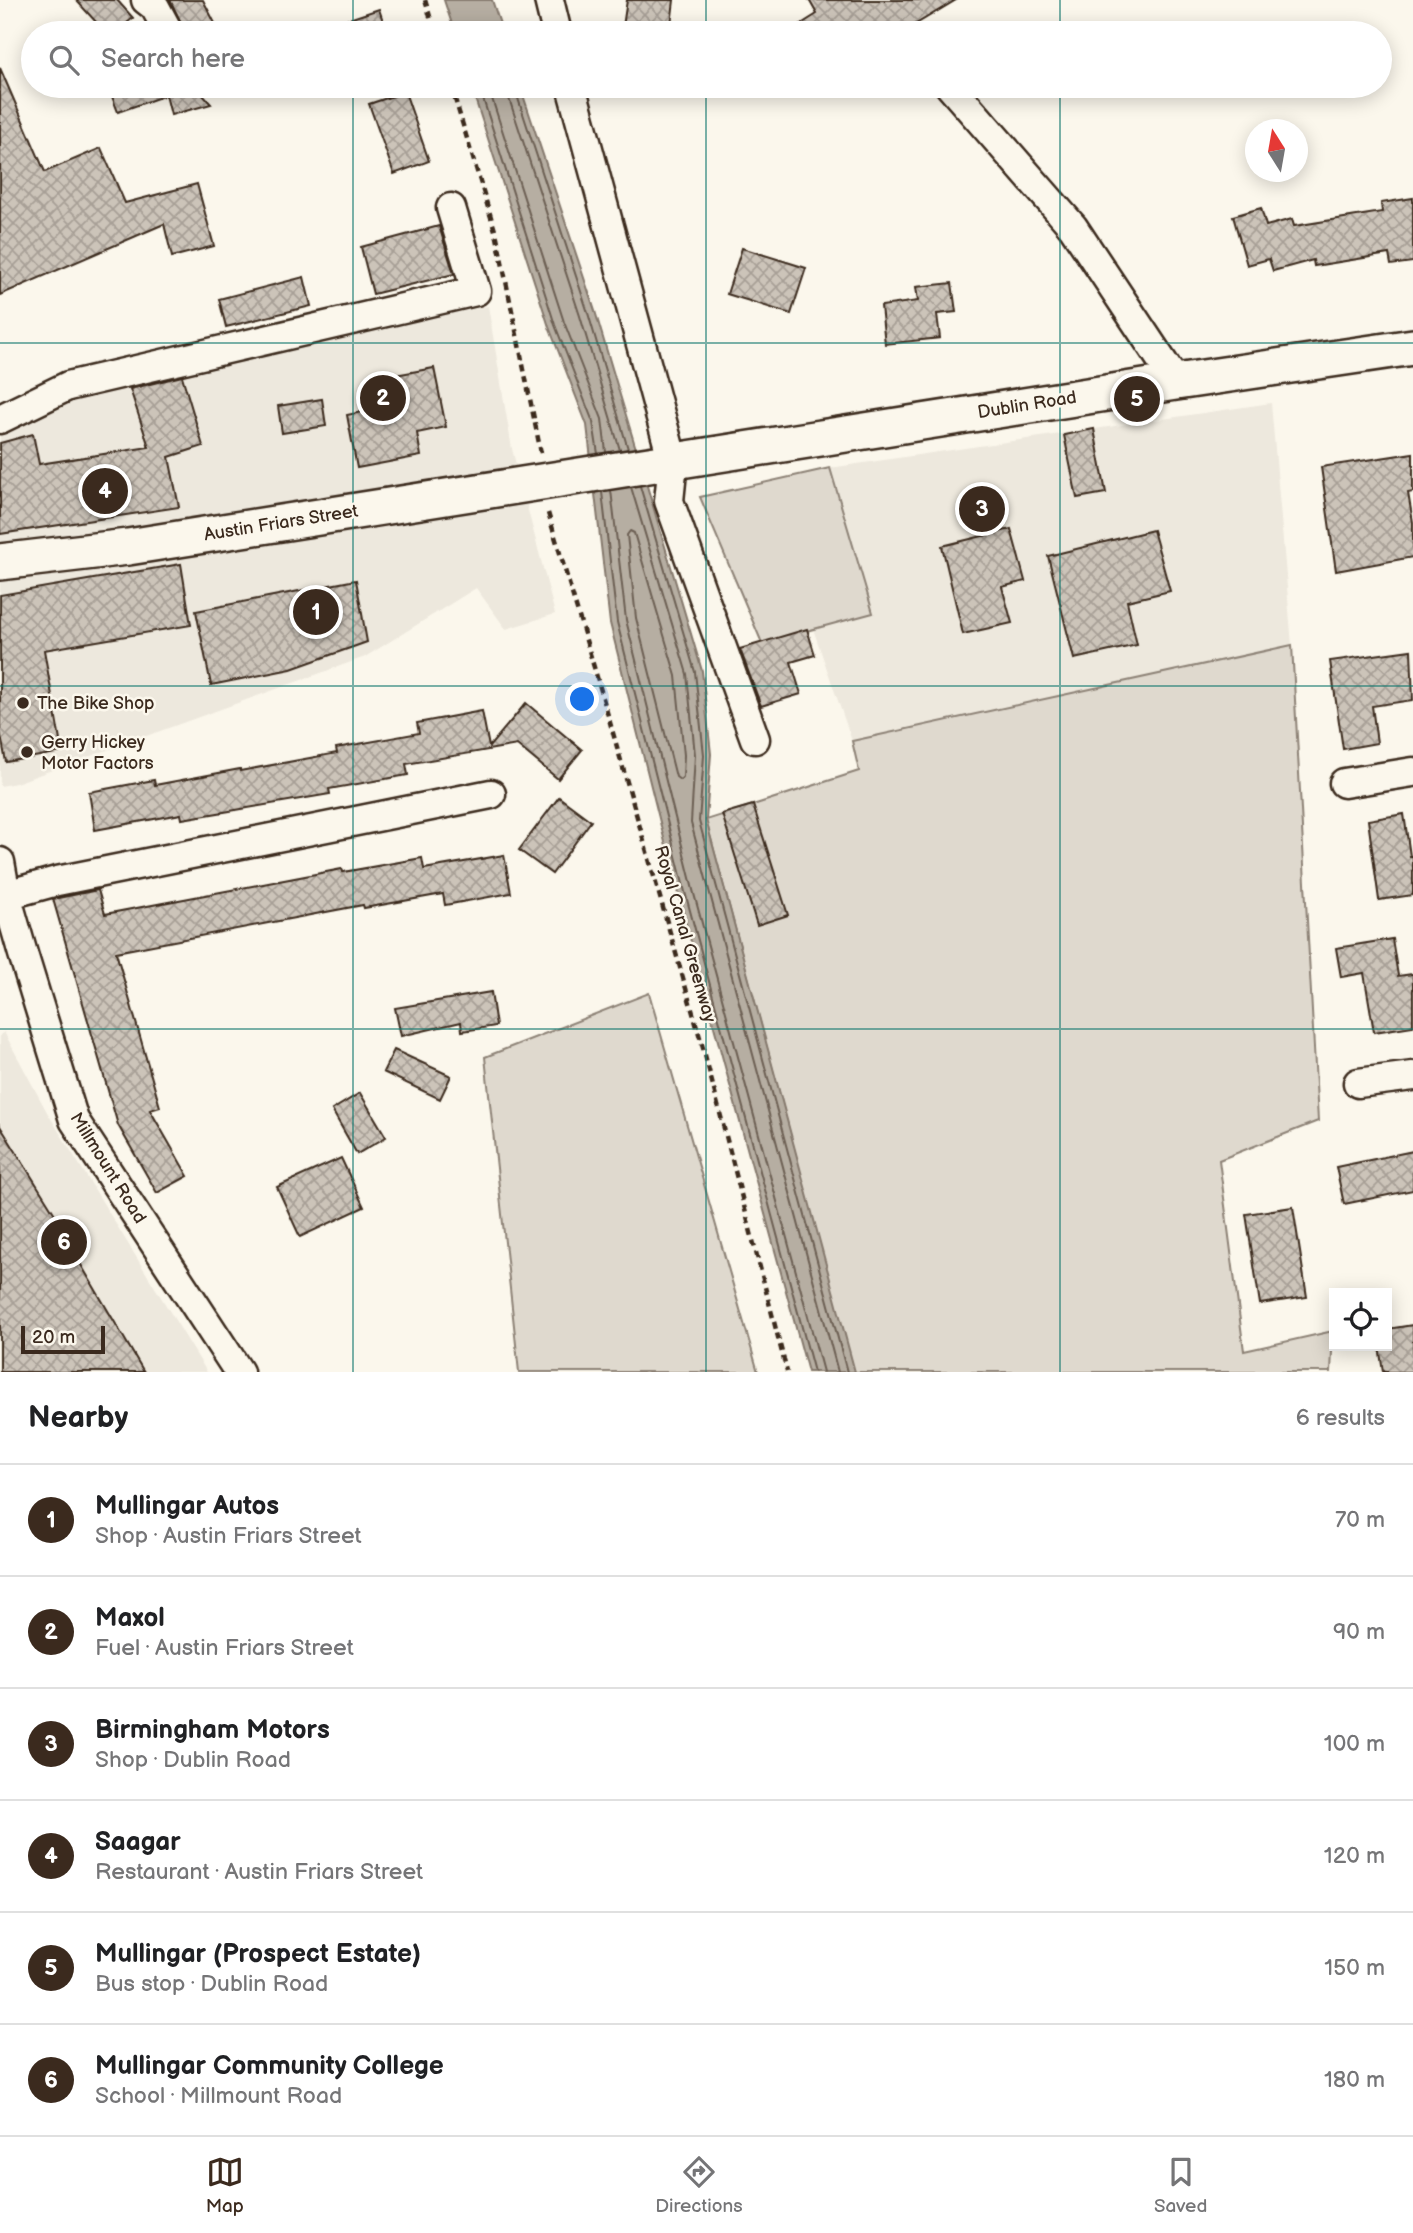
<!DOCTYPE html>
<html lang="en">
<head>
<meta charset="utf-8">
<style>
	body { margin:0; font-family:"Balsamiq Sans",sans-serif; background:#f6f6f6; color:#202124 }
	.controls { position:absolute; right:21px; bottom:21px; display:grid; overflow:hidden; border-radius:0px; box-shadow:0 4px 18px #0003 }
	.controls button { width:63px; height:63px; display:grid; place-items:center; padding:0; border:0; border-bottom:2px solid #e0e0e0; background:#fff; color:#202124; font:35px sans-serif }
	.compass { position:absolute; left:1245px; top:119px; width:63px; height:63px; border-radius:50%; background:#fff; box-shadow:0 4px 18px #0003; rotate:349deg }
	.scale { position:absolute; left:21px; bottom:18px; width:84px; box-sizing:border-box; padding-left:7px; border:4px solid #3b2a1e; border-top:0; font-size:19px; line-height:24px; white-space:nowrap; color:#3b2a1e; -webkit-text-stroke:5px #fbf7ec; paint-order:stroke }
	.you { position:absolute; left:583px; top:700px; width:24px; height:24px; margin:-18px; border:5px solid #fff; border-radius:50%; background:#1a73e8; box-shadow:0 0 0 10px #1a73e833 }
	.badge { display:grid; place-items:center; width:46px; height:46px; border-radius:50%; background:#3b2a1e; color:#fff; font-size:23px; font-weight:700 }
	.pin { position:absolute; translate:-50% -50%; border:4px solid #fff; box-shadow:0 2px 7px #0006 }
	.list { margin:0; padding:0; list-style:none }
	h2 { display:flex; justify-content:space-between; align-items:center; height:91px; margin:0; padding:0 28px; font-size:30px }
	h2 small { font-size:23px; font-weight:400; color:#757577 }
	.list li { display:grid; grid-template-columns:46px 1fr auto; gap:21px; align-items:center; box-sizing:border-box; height:112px; padding:0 28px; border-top:2px solid #e0e0e0 }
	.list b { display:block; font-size:26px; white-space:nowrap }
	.list p { margin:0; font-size:23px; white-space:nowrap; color:#757577 }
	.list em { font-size:23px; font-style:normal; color:#757577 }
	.icon { flex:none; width:38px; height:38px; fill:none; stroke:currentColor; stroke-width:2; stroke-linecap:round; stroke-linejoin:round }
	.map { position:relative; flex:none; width:1413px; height:1372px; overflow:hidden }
	.search { position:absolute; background:#fff; box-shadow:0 4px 18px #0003; left:21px; right:21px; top:21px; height:77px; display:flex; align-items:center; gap:18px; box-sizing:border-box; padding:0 24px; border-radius:38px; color:#757577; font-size:26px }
	.sheet { height:763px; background:#fff }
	nav { display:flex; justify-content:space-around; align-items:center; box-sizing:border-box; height:98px; border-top:2px solid #e0e0e0; background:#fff; font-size:19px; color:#757577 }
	nav a { display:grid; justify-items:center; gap:4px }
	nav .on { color:#3b2a1e }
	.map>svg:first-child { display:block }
</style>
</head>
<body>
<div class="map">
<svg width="1413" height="1372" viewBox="0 0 1413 1372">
	<defs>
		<pattern id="building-cross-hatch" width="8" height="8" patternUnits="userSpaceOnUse" patternTransform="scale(1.75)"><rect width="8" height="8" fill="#ccc4b9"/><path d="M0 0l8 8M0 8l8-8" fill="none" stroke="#a79f96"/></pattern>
	</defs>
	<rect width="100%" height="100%" fill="#fbf7ec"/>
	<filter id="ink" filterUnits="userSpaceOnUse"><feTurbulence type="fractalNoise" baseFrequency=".0143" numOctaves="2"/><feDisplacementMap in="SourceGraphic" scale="14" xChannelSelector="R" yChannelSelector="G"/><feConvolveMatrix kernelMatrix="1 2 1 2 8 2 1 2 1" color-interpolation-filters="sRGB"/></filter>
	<g filter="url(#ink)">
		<!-- built -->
		<g fill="#ede8dd">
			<polygon points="488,306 512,449 555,614 506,629 476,588 365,657 16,783 0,786 0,432 68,399 210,361"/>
			<polygon points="1271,403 1292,645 852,741 813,629 873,613 830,468"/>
			<polygon points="4,1032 47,1112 207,1372 0,1372 0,1035"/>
		</g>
		<!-- green -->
		<g fill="#dfd9ce" stroke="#8d8276" stroke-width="2">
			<polygon points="830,468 873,613 762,643 700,497"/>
			<polygon points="1292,645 1318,1121 1219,1160 1244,1351 1333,1331 1331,1372 854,1372 706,820 859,771 852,741"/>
			<polygon points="649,993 758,1372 519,1372 485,1057"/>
		</g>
		<!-- water -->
		<g fill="#b6aea2" stroke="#85796d" stroke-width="2">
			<polygon points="444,0 492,0 503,33 455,33"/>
			<polygon points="471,86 520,86 595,311 702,671 711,754 706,820 855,1372 808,1372 678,894 610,623 587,425 549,327"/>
		</g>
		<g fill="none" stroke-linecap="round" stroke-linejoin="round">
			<!-- shore -->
			<g stroke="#6c5f53" stroke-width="2">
				<polyline points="479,86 555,325 593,422 598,454"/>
				<polyline points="488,86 564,322 602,419 606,452"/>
				<polyline points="505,86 580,316 620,450"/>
				<polyline points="514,86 588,313 628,449"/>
				<polyline points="640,486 695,672 704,755 699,821 847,1372"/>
				<polyline points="631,487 687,674 695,755 691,823 838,1372"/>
				<polyline points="611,490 626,620 693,890 823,1372"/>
				<polyline points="602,492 617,622 685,892 814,1372"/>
				<polygon points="630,531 634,533 676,676 684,755 683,777 680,780 676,777 636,618 627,535"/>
			</g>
		</g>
		<!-- building -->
		<g fill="url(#building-cross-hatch)" stroke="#3b2a1e" stroke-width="2">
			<polygon points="76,0 117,0 133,18 115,33 106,33"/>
			<polygon points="170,0 203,0 220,33 186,33"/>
			<polygon points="627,0 674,0 670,33 622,33"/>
			<polygon points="809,0 956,0 901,33 787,33 817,14"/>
			<polygon points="379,9 387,33 319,33 319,29"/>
			<polygon points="0,68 45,172 101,148 125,203 197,184 214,246 172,257 164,224 0,295"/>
			<polygon points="108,86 195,86 211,104 171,115 166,95 118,112"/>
			<polygon points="405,92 429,161 394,174 369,104"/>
			<polygon points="1413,198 1413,262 1391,265 1389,254 1314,266 1313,260 1273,271 1269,259 1247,265 1233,216 1261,208 1266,226 1292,219 1294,226 1382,212 1381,203"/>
			<polygon points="439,226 454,274 373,294 361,247"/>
			<polygon points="742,248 806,268 791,314 727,294"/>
			<polygon points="304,277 311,306 226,327 219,299"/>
			<polygon points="952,283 956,312 937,314 940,338 885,344 881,306 918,301 916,287"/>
			<polygon points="434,368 446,427 417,433 421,456 357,468 347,415 376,409 373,391 397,386 395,375"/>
			<polygon points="182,376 203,446 169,457 179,507 0,534 0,443 33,434 39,464 149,447 130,389"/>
			<polygon points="322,399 326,426 282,433 278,406"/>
			<polygon points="1094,429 1106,493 1077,498 1064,435"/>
			<polygon points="1413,453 1413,492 1408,493 1413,522 1413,557 1336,571 1321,467"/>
			<polygon points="1011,529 1025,581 1002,587 1012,623 963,634 942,546"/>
			<polygon points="1153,530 1170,591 1127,601 1137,645 1074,659 1048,556"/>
			<polygon points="181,564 191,625 44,650 62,752 6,762 0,731 0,595"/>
			<polygon points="356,580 367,642 291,669 211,685 196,611"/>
			<polygon points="807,629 815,655 791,662 801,694 761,706 740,649"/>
			<polygon points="1411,650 1413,700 1372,706 1377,743 1343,749 1330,661"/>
			<polygon points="526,703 582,750 558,779 517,745 406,764 408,775 329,789 330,794 182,819 181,814 95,830 89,792 154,780 155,785 240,769 240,771 337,753 336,748 419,733 417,723 482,711 489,747"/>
			<polygon points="559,797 591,821 552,874 519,850"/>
			<polygon points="753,805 788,915 757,925 722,814"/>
			<polygon points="1404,814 1410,856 1413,856 1413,895 1379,900 1368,820"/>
			<polygon points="504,855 511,893 445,905 443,894 364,908 363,905 116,952 160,1107 150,1110 188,1176 157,1193 118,1125 53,899 98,890 105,914 342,869 343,872 422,858 424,869"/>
			<polygon points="1392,939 1398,976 1413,974 1413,1026 1374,1032 1364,973 1341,977 1336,948"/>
			<polygon points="491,992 496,1026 462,1031 461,1022 401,1036 395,1008"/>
			<polygon points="394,1050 451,1076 440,1099 383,1072"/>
			<polygon points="360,1093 386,1137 357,1154 332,1110"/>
			<polygon points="0,1126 81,1256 77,1258 144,1372 0,1372"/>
			<polygon points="1413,1151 1413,1190 1344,1204 1336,1167"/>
			<polygon points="341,1158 364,1207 300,1237 277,1187"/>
			<polygon points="1293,1207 1307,1297 1260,1304 1246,1214"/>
			<polygon points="1413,1325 1413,1372 1383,1372 1379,1346 1387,1346 1387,1329"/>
		</g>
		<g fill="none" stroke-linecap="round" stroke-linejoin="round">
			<!-- minor casing -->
			<g stroke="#3b2a1e" stroke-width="33">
				<g id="minor">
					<polyline points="146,0 155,7 169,33"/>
					<polyline points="549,0 557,33"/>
					<polyline points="571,86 673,462 669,501 755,739"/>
					<polyline points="950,86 1073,227 1176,382"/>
					<polyline points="0,419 68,386 476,291 451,208"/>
					<polyline points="1344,783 1413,772"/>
					<polyline points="0,862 6,895 23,954 74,1120 239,1372"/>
					<polyline points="6,895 57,881 491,794"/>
					<polyline points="1358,1083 1413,1076"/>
				</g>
			</g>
			<!-- major casing -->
			<g stroke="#3b2a1e" stroke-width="40">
				<polyline id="major" points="0,562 128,547 1176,382 1413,347"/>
			</g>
			<!-- path -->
			<g stroke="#3b2a1e" stroke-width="4.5" stroke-dasharray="7 5" stroke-linecap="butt">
				<polyline points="425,0 435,33"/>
				<polyline points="451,86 497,237 541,453"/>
				<polyline points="548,513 599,684 705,1055 787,1372"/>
			</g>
			<!-- minor -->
			<use href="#minor" stroke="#fbf7ec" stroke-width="28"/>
			<!-- major -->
			<use href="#major" stroke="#fbf7ec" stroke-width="35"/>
		</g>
	</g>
	<!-- grid -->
	<path fill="none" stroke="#0f766e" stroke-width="2" stroke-opacity="0.55" d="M353,0v33M706,0v33M1060,0v33M353,86v1286M706,86v1286M1060,86v1286M0,343h1413M0,686h1413M0,1029h1413"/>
	<!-- markers -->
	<g fill="#3b2a1e" stroke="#fbf7ec" stroke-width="2.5">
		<circle cx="23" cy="703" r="7"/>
		<circle cx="27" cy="752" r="7"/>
	</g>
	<g text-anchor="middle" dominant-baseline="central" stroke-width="5" stroke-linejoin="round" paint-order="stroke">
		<!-- street labels -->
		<g font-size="18" fill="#3b2a1e" stroke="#fbf7ec">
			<text transform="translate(1027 405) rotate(-9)">Dublin Road</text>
			<text transform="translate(281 523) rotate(-9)">Austin Friars Street</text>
			<text transform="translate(685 934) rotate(74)">Royal Canal Greenway</text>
			<text transform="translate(108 1168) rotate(58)">Millmount Road</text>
		</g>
		<!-- poi labels -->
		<g font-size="18" fill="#3b2a1e" stroke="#fbf7ec" text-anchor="start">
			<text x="37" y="703">The Bike Shop</text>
			<text x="41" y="742">Gerry Hickey<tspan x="41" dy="21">Motor Factors</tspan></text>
		</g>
	</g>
</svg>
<div class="controls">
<button><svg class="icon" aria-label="locate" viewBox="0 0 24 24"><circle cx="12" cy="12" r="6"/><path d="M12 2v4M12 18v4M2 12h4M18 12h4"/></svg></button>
</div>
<svg class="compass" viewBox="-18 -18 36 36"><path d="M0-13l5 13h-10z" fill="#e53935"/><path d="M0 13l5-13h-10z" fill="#757577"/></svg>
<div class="scale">20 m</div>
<div class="you"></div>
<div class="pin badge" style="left:316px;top:612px">1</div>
<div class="pin badge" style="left:383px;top:398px">2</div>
<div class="pin badge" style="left:982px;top:509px">3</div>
<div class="pin badge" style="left:105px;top:491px">4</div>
<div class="pin badge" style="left:1137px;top:399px">5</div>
<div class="pin badge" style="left:64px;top:1242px">6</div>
<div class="search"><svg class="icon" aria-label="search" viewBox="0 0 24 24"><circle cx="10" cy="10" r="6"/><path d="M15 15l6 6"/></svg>Search here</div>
</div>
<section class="sheet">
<h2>Nearby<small>6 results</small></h2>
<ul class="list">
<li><span class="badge">1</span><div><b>Mullingar Autos</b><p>Shop · Austin Friars Street</p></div><em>70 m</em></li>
<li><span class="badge">2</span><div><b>Maxol</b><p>Fuel · Austin Friars Street</p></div><em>90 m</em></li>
<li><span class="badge">3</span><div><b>Birmingham Motors</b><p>Shop · Dublin Road</p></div><em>100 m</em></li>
<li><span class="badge">4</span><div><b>Saagar</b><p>Restaurant · Austin Friars Street</p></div><em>120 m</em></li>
<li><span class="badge">5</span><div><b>Mullingar (Prospect Estate)</b><p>Bus stop · Dublin Road</p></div><em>150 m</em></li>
<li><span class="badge">6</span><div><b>Mullingar Community College</b><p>School · Millmount Road</p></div><em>180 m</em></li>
</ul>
</section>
<nav>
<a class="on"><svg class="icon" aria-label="map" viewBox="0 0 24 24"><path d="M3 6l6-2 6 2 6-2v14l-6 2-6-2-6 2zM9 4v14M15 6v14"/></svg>Map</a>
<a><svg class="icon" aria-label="directions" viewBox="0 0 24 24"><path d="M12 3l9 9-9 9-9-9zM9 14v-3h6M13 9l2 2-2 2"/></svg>Directions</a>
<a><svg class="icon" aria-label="saved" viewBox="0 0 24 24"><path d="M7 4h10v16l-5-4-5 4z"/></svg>Saved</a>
</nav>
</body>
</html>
